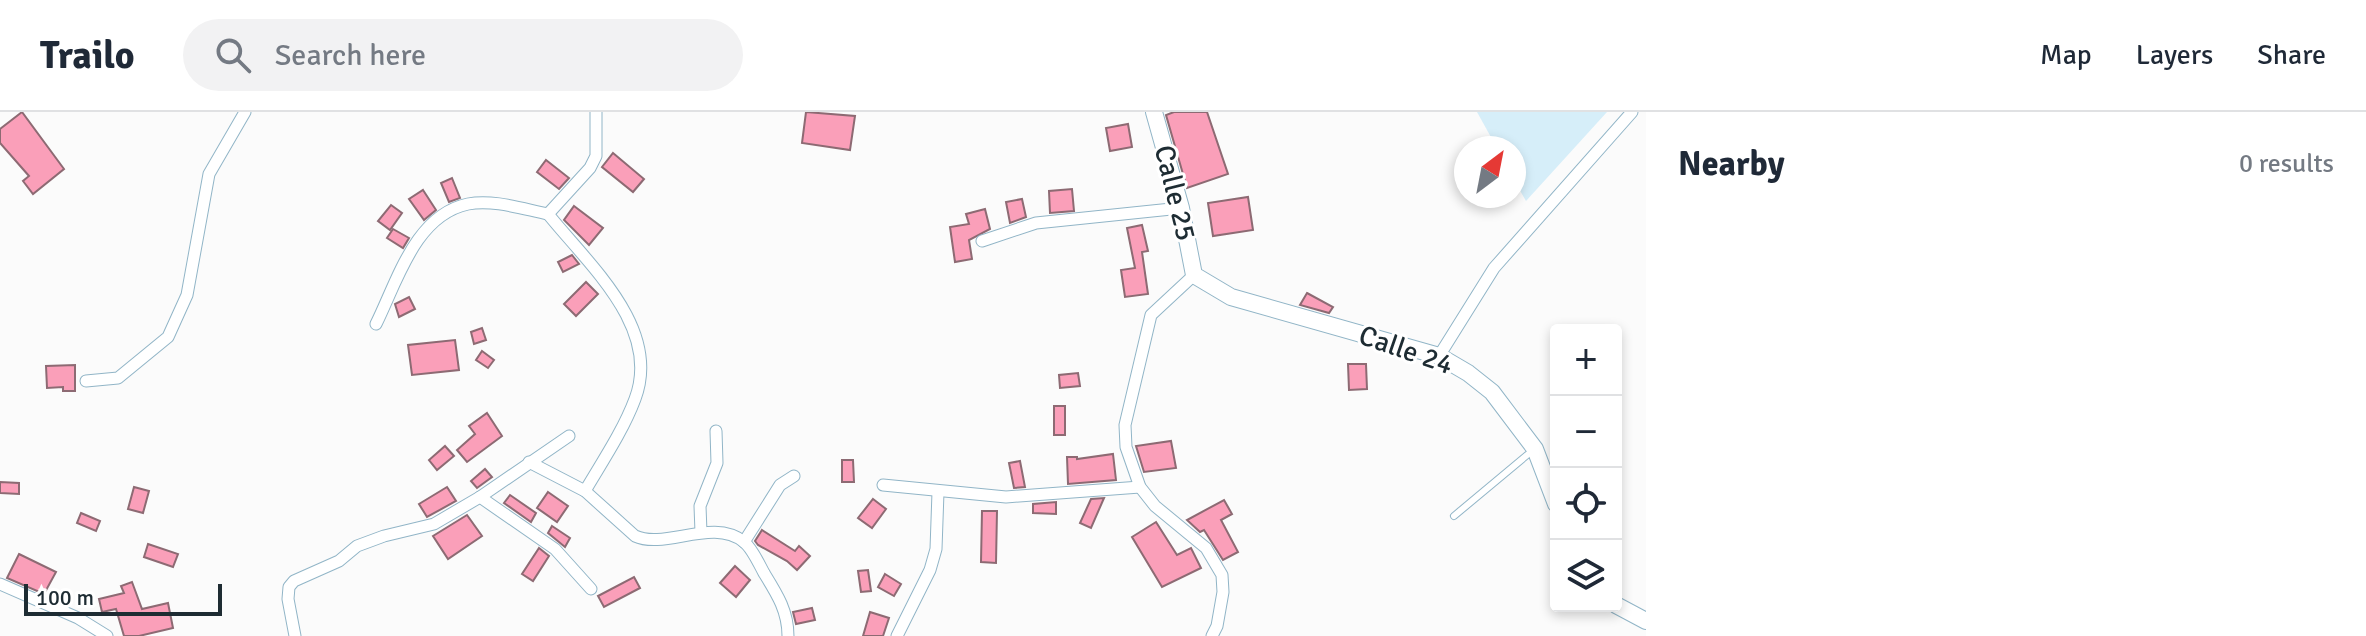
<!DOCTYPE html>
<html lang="en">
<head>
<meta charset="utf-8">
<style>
	body { margin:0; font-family:Signika,sans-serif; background:#f2f2f3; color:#1f2937 }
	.controls { position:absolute; right:24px; bottom:24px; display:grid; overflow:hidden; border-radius:8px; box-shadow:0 4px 12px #0003 }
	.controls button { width:72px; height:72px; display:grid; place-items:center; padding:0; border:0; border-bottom:2px solid #e0e1e3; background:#fff; color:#1f2937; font:40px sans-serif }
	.compass { position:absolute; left:1454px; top:24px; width:72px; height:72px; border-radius:50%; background:#fff; box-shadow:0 4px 12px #0003; rotate:32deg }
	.scale { position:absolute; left:24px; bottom:20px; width:198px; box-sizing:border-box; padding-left:8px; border:4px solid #1e2c33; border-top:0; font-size:22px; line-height:28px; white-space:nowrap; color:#1e2c33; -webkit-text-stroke:6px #fff; paint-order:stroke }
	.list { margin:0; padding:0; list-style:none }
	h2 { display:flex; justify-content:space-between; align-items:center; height:104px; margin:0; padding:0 32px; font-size:34px }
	h2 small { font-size:26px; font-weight:400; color:#747a83 }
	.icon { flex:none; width:44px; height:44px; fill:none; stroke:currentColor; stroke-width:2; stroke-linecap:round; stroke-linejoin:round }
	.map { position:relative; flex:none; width:1646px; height:524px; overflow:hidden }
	header { display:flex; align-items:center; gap:48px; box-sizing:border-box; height:112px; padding:0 40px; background:#fff; border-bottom:2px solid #e0e1e3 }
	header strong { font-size:38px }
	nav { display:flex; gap:44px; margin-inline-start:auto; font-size:28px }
	.search { width:560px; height:72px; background:#f2f2f3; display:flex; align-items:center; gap:20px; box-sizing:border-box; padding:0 28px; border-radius:44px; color:#747a83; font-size:30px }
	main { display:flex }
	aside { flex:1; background:#fff }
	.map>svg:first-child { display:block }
</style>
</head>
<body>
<header>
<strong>Trailo</strong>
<div class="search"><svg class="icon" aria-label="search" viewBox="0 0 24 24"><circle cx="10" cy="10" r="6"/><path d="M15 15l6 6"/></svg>Search here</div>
<nav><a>Map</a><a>Layers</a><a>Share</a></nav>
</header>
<main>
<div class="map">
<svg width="1646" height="524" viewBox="0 0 1646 524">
	<rect width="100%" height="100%" fill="#fbfbfb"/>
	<!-- green -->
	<polygon fill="#d6eef9" points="1477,0 1607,0 1526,89 1514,68 1514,36 1497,36"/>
	<!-- building -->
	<g fill="#fa9fb9" stroke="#8d6a73" stroke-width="2">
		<polygon points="22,0 64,57 33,82 23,69 29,64 0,31 0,17"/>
		<polygon points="806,0 855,4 850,38 802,31"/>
		<polygon points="1174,0 1207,0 1228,62 1187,76 1166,3"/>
		<polygon points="1128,12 1132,35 1110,39 1106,16"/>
		<polygon points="613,41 644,67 633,80 602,55"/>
		<polygon points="546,48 569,66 559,77 537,60"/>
		<polygon points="452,66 460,86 449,90 441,71"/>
		<polygon points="1072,77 1074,99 1050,101 1049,79"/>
		<polygon points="423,78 436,98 424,108 409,87"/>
		<polygon points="1248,85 1253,118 1213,124 1208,91"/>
		<polygon points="1022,87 1026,105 1010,111 1006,90"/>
		<polygon points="391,93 402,101 390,118 378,109"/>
		<polygon points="574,94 603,116 589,133 564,108"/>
		<polygon points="985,97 990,117 969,128 972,147 955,150 950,115 969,112 966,102"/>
		<polygon points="1142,113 1148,139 1142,140 1148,182 1125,185 1121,158 1135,156 1127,116"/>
		<polygon points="393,117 409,126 403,136 387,126"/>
		<polygon points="572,143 579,152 563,160 558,150"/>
		<polygon points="586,170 598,182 576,204 564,192"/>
		<polygon points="1307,181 1333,195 1329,201 1300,193"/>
		<polygon points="409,185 415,197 399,205 395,192"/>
		<polygon points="482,216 486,228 474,232 471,220"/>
		<polygon points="455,228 459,258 412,263 408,233"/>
		<polygon points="482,239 494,248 488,256 476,248"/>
		<polygon points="1348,252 1366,252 1367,277 1349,278"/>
		<polygon points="75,253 75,279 63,279 63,275 47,276 46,254"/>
		<polygon points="1078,261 1080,274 1060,276 1059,263"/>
		<rect x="1054" y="294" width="11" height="29"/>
		<polygon points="487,301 502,324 467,350 457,338 475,322 469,314"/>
		<polygon points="1171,329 1176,356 1144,360 1136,334"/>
		<polygon points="445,334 454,344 437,358 429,348"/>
		<polygon points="1113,342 1116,368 1068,372 1067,345 1077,345 1077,347"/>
		<polygon points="842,348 853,348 854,370 842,370"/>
		<polygon points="1020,349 1025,375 1014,376 1009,351"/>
		<polygon points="485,357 492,365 477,376 471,369"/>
		<polygon points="0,370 19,371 19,382 0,381"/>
		<polygon points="134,375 149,379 143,401 128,397"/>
		<polygon points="447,375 456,389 427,405 419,392"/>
		<polygon points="548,380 568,394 557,410 537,396"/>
		<polygon points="510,383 536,401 531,410 504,391"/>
		<polygon points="1104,386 1091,416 1080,411 1091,387"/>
		<polygon points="873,387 886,397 872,416 858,406"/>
		<polygon points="1224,388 1232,402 1221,408 1238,440 1223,448 1204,418 1200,420 1187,408"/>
		<polygon points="1056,390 1056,402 1033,401 1033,392"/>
		<polygon points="982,399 997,399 996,451 981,450"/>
		<polygon points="81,401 100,409 96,419 77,411"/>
		<polygon points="467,403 482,424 448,447 433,424"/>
		<polygon points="1156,410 1177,443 1191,436 1201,456 1162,475 1132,425"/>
		<polygon points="552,414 570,426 565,435 548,421"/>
		<polygon points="762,418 795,439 799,434 810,444 797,458 787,449 758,433 755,429"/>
		<polygon points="148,432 178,442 173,455 144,445"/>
		<polygon points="539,436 549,444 533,469 522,462"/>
		<polygon points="19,442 56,460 44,482 7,466"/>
		<polygon points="735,454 750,468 736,485 720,471"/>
		<polygon points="868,458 871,479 861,480 858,459"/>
		<polygon points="885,462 901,472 894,484 878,475"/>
		<polygon points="634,465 640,476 604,495 598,484"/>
		<polygon points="132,470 142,497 168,491 173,516 139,524 124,524 116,497 102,500 99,487 124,481 121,474"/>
		<polygon points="812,496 815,508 796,512 793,500"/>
		<polygon points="870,500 889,506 883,524 863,524"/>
	</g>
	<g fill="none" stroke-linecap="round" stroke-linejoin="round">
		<!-- lane casing -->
		<g stroke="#91b5c7" stroke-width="8">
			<polyline id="lane" points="1454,404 1532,339"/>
		</g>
		<!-- street casing -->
		<g stroke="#91b5c7" stroke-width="13">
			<g id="street">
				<path d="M548,102c41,51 114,114 87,185 -12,32 -33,63 -50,92"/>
				<polyline points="982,129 1036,111 1181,96"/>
				<polyline points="1194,163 1151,203 1125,313 1126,335 1140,375 1155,394 1206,436 1222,463 1223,480 1217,514 1212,524"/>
				<path d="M376,212c21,-42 39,-109 92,-120 25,-5 55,5 80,10l42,-46 6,-12v-44"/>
				<polyline points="1439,244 1494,156 1632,0"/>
				<polyline points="86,269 118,266 168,225 187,183 209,62 245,0"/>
				<path d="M529,350l56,29 50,45c30,14 78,-19 109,6 8,6 15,22 20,31 13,21 24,38 24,63"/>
				<polyline points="883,373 1006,385 1140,375"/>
				<polyline points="480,385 555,437 591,477"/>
				<polyline points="701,420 700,394 717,351 716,319"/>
				<polyline points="744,430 780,373 794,364"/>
				<polyline points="0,472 78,506 107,524"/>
				<polyline points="295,524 288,487 289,475 294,469 339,449 357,434 384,424 434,412 480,385 569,324"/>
				<polyline points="897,524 930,458 936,437 938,380"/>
			</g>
		</g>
		<!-- secondary casing -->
		<g stroke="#91b5c7" stroke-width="18">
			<g id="secondary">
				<polyline points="1154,0 1181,96 1194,163 1231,185 1439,244 1468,261 1492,280 1535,337 1556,392"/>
				<polyline points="1616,493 1646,509"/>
			</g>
		</g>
		<!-- lane -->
		<use href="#lane" stroke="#fff" stroke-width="6"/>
		<!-- street -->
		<use href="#street" stroke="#fff" stroke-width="11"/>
		<!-- secondary -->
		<use href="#secondary" stroke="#fff" stroke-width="16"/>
	</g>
	<g text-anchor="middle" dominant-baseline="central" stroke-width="6" stroke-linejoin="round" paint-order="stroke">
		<!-- street labels -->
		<g font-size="28" fill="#1e2c33" stroke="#fff">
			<text transform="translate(1175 81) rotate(76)">Calle 25</text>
			<text transform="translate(1406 238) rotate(19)">Calle 24</text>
		</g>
	</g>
</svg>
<div class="controls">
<button>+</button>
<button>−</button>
<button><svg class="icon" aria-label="locate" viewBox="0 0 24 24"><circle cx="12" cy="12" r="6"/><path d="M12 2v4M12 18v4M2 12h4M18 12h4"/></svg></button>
<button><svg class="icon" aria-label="layers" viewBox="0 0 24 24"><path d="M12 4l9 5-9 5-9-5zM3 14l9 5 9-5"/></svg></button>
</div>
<svg class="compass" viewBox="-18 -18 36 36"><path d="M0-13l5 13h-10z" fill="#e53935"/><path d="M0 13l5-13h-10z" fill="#747a83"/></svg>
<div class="scale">100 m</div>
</div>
<aside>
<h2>Nearby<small>0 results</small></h2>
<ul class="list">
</ul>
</aside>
</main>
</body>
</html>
